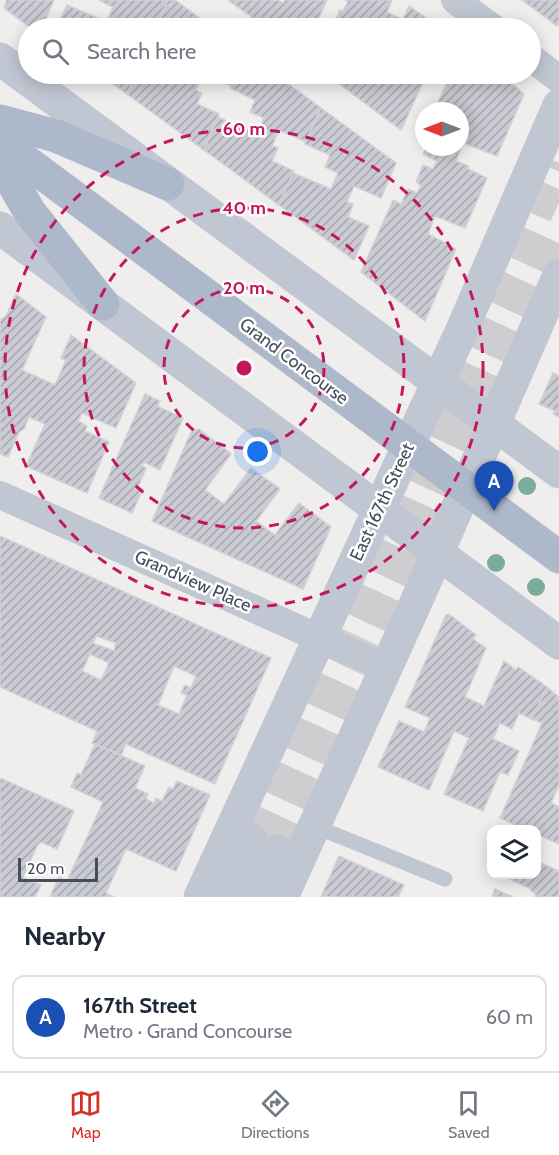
<!DOCTYPE html>
<html lang="en">
<head>
<meta charset="utf-8">
<style>
	body { margin:0; font-family:Cabin,sans-serif; background:#f6f6f7; color:#1f2937 }
	.controls { position:absolute; right:18px; bottom:18px; display:grid; overflow:hidden; border-radius:12px; box-shadow:0 3px 15px #0003 }
	.controls button { width:54px; height:54px; display:grid; place-items:center; padding:0; border:0; border-bottom:2px solid #e0e1e3; background:#fff; color:#1f2937; font:30px sans-serif }
	.compass { position:absolute; left:415px; top:102px; width:54px; height:54px; border-radius:50%; background:#fff; box-shadow:0 3px 15px #0003; rotate:270deg }
	.scale { position:absolute; left:18px; bottom:15px; width:80px; box-sizing:border-box; padding-left:6px; border:3px solid #464e5a; border-top:0; font-size:16px; line-height:21px; white-space:nowrap; color:#464e5a; -webkit-text-stroke:4px #fff; paint-order:stroke }
	.you { position:absolute; left:258px; top:452px; width:21px; height:21px; margin:-15px; border:4px solid #fff; border-radius:50%; background:#1a73e8; box-shadow:0 0 0 9px #1a73e833 }
	.badge { display:grid; place-items:center; width:39px; height:39px; border-radius:50%; background:#d93025; color:#fff; font-size:20px; font-weight:700 }
	.pin { position:absolute; translate:-50% -50px; filter:drop-shadow(0 2px 3px #0008) }
	.pin::after { content:''; position:absolute; top:32px; width:21px; height:18px; background:inherit; clip-path:polygon(0 0,100% 0,50% 100%) }
	.list { margin:0; padding:0; list-style:none }
	h2 { display:flex; justify-content:space-between; align-items:center; height:78px; margin:0; padding:0 24px; font-size:26px }
	h2 small { font-size:20px; font-weight:400; color:#747a83 }
	.list li { display:grid; grid-template-columns:39px 1fr auto; gap:18px; align-items:center; box-sizing:border-box; height:84px; margin:0 12px 12px; padding:0 12px; border:2px solid #e0e1e3; border-radius:12px }
	.list b { display:block; font-size:22px; white-space:nowrap }
	.list p { margin:0; font-size:20px; white-space:nowrap; color:#747a83 }
	.list em { font-size:20px; font-style:normal; color:#747a83 }
	.icon { flex:none; width:33px; height:33px; fill:none; stroke:currentColor; stroke-width:2; stroke-linecap:round; stroke-linejoin:round }
	.map { position:relative; flex:none; width:559px; height:897px; overflow:hidden }
	.search { position:absolute; background:#fff; box-shadow:0 3px 15px #0003; left:18px; right:18px; top:18px; height:66px; display:flex; align-items:center; gap:15px; box-sizing:border-box; padding:0 21px; border-radius:33px; color:#747a83; font-size:22px }
	.sheet { height:174px; background:#fff }
	nav { display:flex; justify-content:space-around; align-items:center; box-sizing:border-box; height:84px; border-top:2px solid #e0e1e3; background:#fff; font-size:16px; color:#747a83 }
	nav a { display:grid; justify-items:center; gap:3px }
	nav .on { color:#d93025 }
	.map>svg:first-child { display:block }
</style>
</head>
<body>
<div class="map">
<svg width="559" height="897" viewBox="0 0 559 897">
	<defs>
		<pattern id="building-hatch" width="6" height="6" patternUnits="userSpaceOnUse" patternTransform="scale(1.5)"><rect width="6" height="6" fill="#cacbd3"/><path d="M-1 1l2-2M0 6l6-6M5 7l2-2" fill="none" stroke="#a6a7ae"/></pattern>
	</defs>
	<rect width="100%" height="100%" fill="#f0eeed"/>
	<!-- building -->
	<g fill="url(#building-hatch)" stroke="#d1d2d9" stroke-width="1.5" fill-rule="evenodd">
		<polygon points="7,0 54,0 42,28 31,28 4,8"/>
		<polygon points="99,0 168,0 156,28 150,28 128,19 124,28 56,28 67,5 107,22 113,7"/>
		<polygon points="168,0 175,0 213,28 156,28"/>
		<polygon points="228,0 277,0 284,3 285,0 327,0 314,28 267,28"/>
		<polygon points="345,0 392,0 387,12 403,20 409,6 440,28 332,28 340,10 343,11 348,1"/>
		<polygon points="522,0 559,0 559,23 557,26"/>
		<polygon points="100,74 136,74 127,94"/>
		<polygon points="136,74 172,74 182,78 184,74 236,74 231,86 203,74 196,90 202,93 197,104 219,114 204,150 127,94"/>
		<polygon points="236,74 275,74 321,108 306,142 279,130 272,146 278,148 272,161 294,171 279,205 204,150 218,117 257,134 264,118 250,112 255,100 230,88"/>
		<polygon points="326,74 374,74 384,78 386,74 427,74 401,130"/>
		<polygon points="451,74 493,74 507,79 524,94 497,156 463,143 456,161 469,166 468,169 487,178 465,228 435,216 428,234 456,249 425,321 361,272 393,200 401,204 408,189 417,193 421,185 416,182 423,165 433,169 437,161 423,154 427,147 460,147 460,111 434,111"/>
		<polygon points="321,108 396,163 381,198 354,186 347,202 353,204 348,217 369,226 354,260 279,205 293,173 331,189 338,173 325,167 330,155 305,144"/>
		<polygon points="16,294 46,317 22,370 55,385 66,360 61,358 71,335 136,383 116,428 82,413 78,421 87,426 85,431 109,442 87,493 26,466 45,424 29,417 24,429 19,432 8,457 0,454 0,320 6,316"/>
		<polygon points="553,373 559,376 559,417 553,414 555,411 539,404"/>
		<polygon points="145,394 160,401 157,406 183,418 160,470 144,462 142,466 146,468 138,487 143,489 132,513 99,498"/>
		<polygon points="199,429 231,454 205,490 224,504 251,468 280,489 256,521 275,535 299,503 331,527 303,589 152,521 192,430"/>
		<path d="M0,536l271,122 -56,126 -89,-40 -5,11 -29,-12 5,-12 -97,-44zM96,636l20,7 -2,8 -21,-8zM90,654l19,9 -8,17 -19,-9zM174,666l22,10 -5,12 -6,-3 -4,8 6,2 -8,19 -21,-9z"/>
		<polygon points="449,614 476,635 473,639 486,648 465,697 484,706 504,661 516,670 518,667 547,687 532,719 519,713 512,729 500,723 493,739 519,751 508,775 500,772 483,811 444,794 469,738 454,731 429,790 378,767 399,721 424,732 430,718 405,707 446,615"/>
		<polygon points="547,687 559,697 559,785 551,803 559,807 559,844 536,834 536,830 526,830 500,818 542,723 532,719"/>
		<polygon points="95,744 145,766 135,788 148,794 146,799 154,803 156,798 162,801 169,787 173,789 177,781 210,795 176,871 126,849 106,893 114,897 50,897 59,877 67,881 103,802 71,787 77,773 81,775"/>
		<polygon points="0,778 74,811 57,849 41,842 37,846 23,878 41,885 35,897 0,897"/>
		<polygon points="339,856 404,885 398,897 321,897"/>
		<polygon points="536,861 559,871 559,897 535,897 536,894 531,891 531,889 501,875 536,874"/>
		<polygon points="495,889 513,897 492,897"/>
	</g>
	<g fill="none" stroke-linecap="round" stroke-linejoin="round">
		<!-- tertiary-tunnel -->
		<g stroke="#ceced0" stroke-width="33" stroke-dasharray="33 16" stroke-linecap="butt">
			<polyline points="251,839 559,163"/>
			<polyline points="277,851 559,236"/>
		</g>
		<!-- service -->
		<polyline stroke="#c1c7d2" stroke-width="15" points="314,826 445,879"/>
		<!-- minor -->
		<g stroke="#c1c7d2" stroke-width="28">
			<polyline points="455,0 493,28"/>
			<polyline points="530,57 559,79"/>
			<polyline points="0,495 386,668"/>
		</g>
		<!-- tertiary -->
		<g stroke="#c1c7d2" stroke-width="33">
			<polyline points="0,59 559,472"/>
			<polyline points="0,228 559,643"/>
			<polyline points="200,897 461,332 559,105"/>
			<polyline points="229,897 251,839"/>
			<polyline points="253,897 277,851"/>
			<polyline points="282,897 417,600 559,275"/>
		</g>
		<!-- primary -->
		<g stroke="#aeb8cb" stroke-width="33">
			<polyline points="0,121 56,136 168,184"/>
			<polyline points="0,142 559,557"/>
			<polyline points="0,160 29,211 103,304"/>
		</g>
	</g>
	<!-- trees -->
	<g fill="#7aad9b">
		<circle cx="527" cy="486" r="9"/>
		<circle cx="496" cy="563" r="9"/>
		<circle cx="536" cy="587" r="9"/>
	</g>
	<!-- distance rings -->
	<g fill="none" stroke="#c2185b" stroke-width="3" stroke-dasharray="10 8">
		<circle cx="244" cy="368" r="80"/>
		<circle cx="244" cy="368" r="160"/>
		<circle cx="244" cy="368" r="239"/>
	</g>
	<g text-anchor="middle" dominant-baseline="central" stroke-width="5" stroke-linejoin="round" paint-order="stroke">
		<!-- street labels -->
		<g font-size="18" fill="#464e5a" stroke="#fff">
			<text transform="translate(294 361) rotate(37)">Grand Concourse</text>
			<text transform="translate(382 502) rotate(-65)">East 167th Street</text>
			<text transform="translate(193 581) rotate(24)">Grandview Place</text>
		</g>
	</g>
	<circle cx="244" cy="368" r="9" fill="#c2185b" stroke="#fff" stroke-width="3"/>
	<g font-size="18" text-anchor="middle" font-weight="bold" fill="#c2185b" stroke="#fff" stroke-width="5" stroke-linejoin="round" paint-order="stroke">
		<text x="244" y="135">60 m</text>
		<text x="244" y="214">40 m</text>
		<text x="244" y="294">20 m</text>
	</g>
</svg>
<div class="controls">
<button><svg class="icon" aria-label="layers" viewBox="0 0 24 24"><path d="M12 4l9 5-9 5-9-5zM3 14l9 5 9-5"/></svg></button>
</div>
<svg class="compass" viewBox="-18 -18 36 36"><path d="M0-13l5 13h-10z" fill="#e53935"/><path d="M0 13l5-13h-10z" fill="#747a83"/></svg>
<div class="scale">20 m</div>
<div class="you"></div>
<div class="pin badge" style="left:494px;top:511px;background:#1a4fb4">A</div>
<div class="search"><svg class="icon" aria-label="search" viewBox="0 0 24 24"><circle cx="10" cy="10" r="6"/><path d="M15 15l6 6"/></svg>Search here</div>
</div>
<section class="sheet">
<h2>Nearby<small></small></h2>
<ul class="list">
<li><span class="badge" style="background:#1a4fb4">A</span><div><b>167th Street</b><p>Metro · Grand Concourse</p></div><em>60 m</em></li>
</ul>
</section>
<nav>
<a class="on"><svg class="icon" aria-label="map" viewBox="0 0 24 24"><path d="M3 6l6-2 6 2 6-2v14l-6 2-6-2-6 2zM9 4v14M15 6v14"/></svg>Map</a>
<a><svg class="icon" aria-label="directions" viewBox="0 0 24 24"><path d="M12 3l9 9-9 9-9-9zM9 14v-3h6M13 9l2 2-2 2"/></svg>Directions</a>
<a><svg class="icon" aria-label="saved" viewBox="0 0 24 24"><path d="M7 4h10v16l-5-4-5 4z"/></svg>Saved</a>
</nav>
</body>
</html>
